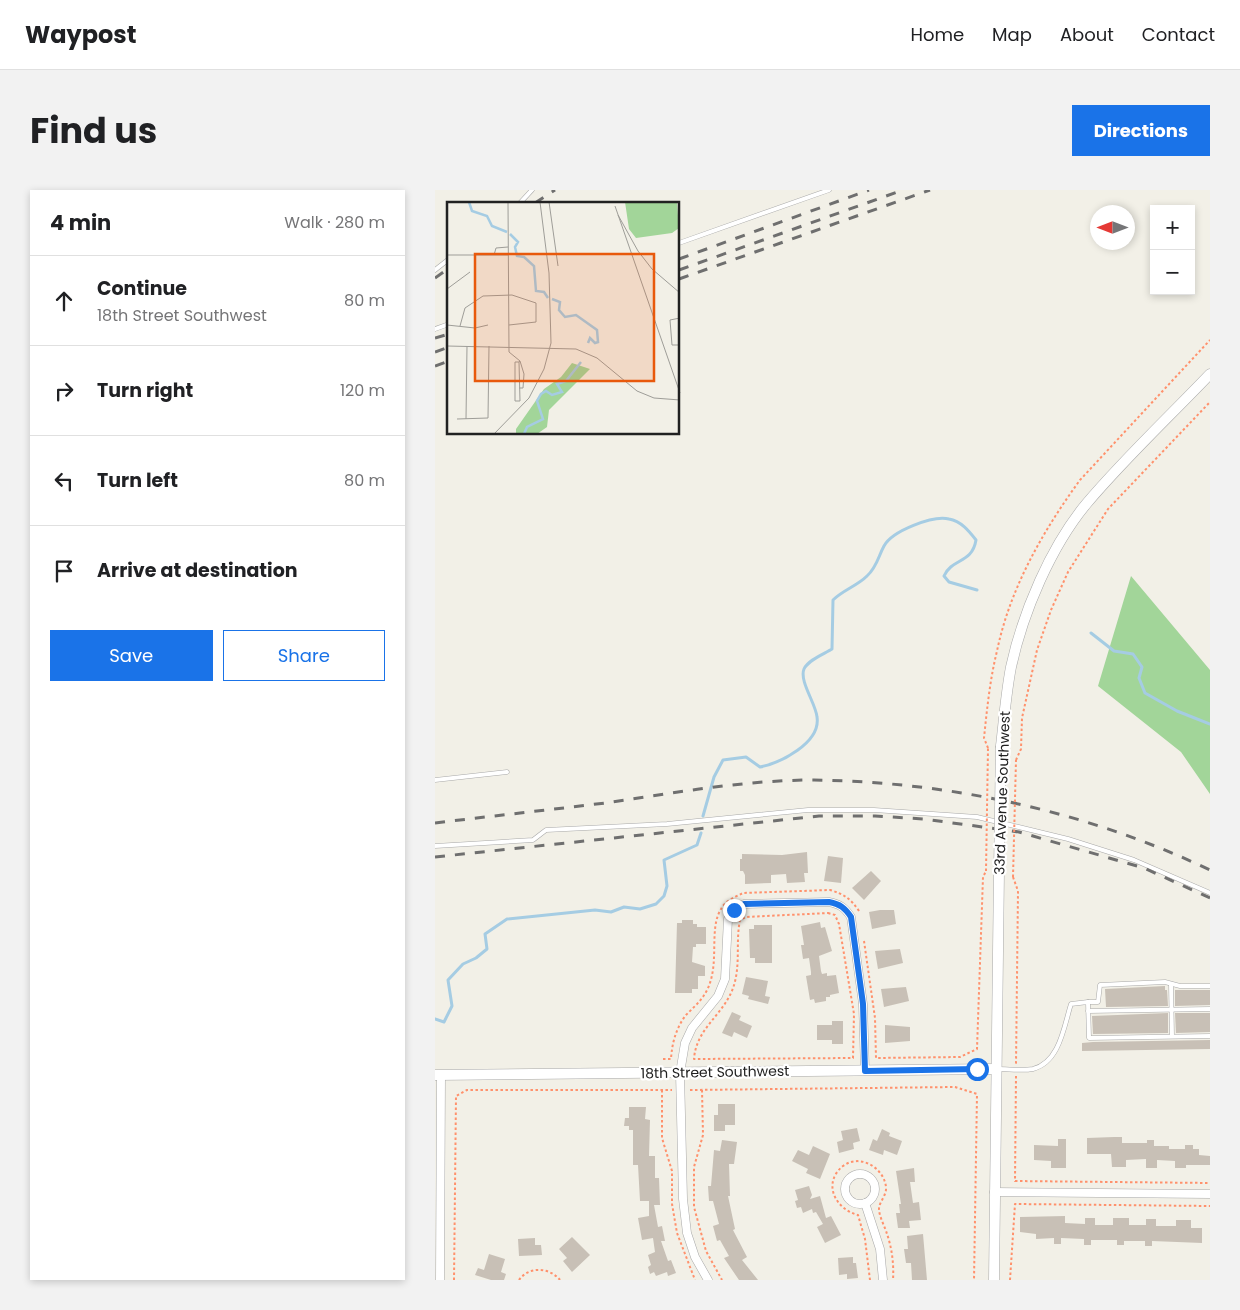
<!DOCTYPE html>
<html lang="en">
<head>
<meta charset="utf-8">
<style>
	body { margin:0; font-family:Poppins,sans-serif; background:#f2f2f2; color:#202124 }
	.controls { position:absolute; right:15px; top:15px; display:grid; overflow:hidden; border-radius:0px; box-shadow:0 2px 8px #0003 }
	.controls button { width:45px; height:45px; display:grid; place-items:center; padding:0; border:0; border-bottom:1px solid #e0e0e0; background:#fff; color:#202124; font:25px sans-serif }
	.compass { position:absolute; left:655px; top:15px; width:45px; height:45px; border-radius:50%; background:#fff; box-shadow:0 2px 8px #0003; rotate:270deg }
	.stop { position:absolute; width:15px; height:15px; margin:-11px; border:4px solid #1a73e8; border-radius:50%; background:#fff }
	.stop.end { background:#1a73e8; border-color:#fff; box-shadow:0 1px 5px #0008 }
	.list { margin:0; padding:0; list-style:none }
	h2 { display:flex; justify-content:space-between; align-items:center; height:65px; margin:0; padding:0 20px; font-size:21px }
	h2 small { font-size:16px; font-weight:400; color:#757577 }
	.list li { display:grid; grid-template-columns:32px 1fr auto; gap:15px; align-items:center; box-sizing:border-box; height:90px; padding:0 20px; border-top:1px solid #e0e0e0 }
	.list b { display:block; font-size:19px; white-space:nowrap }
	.list p { margin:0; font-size:16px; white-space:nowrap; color:#757577 }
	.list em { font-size:16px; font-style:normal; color:#757577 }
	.actions { display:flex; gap:10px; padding:15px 20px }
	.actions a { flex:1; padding:11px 0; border:1px solid #1a73e8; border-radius:0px; text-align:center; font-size:18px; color:#1a73e8 }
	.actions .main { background:#1a73e8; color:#fff }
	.icon { flex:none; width:28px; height:28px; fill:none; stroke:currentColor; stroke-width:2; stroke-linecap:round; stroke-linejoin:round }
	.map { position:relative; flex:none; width:775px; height:1090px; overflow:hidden; border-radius:0px }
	header { display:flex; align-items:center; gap:30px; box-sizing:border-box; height:70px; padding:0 25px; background:#fff; border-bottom:1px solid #e0e0e0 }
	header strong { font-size:24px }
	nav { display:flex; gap:28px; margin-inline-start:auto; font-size:18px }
	.intro { display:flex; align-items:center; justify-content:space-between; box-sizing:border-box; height:120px; padding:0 30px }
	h1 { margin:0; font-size:35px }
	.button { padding:12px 22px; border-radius:0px; background:#1a73e8; color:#fff; font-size:18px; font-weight:700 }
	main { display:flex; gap:30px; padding:0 30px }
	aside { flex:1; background:#fff; border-radius:0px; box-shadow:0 2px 8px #0003 }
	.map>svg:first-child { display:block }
</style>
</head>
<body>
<header>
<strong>Waypost</strong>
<nav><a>Home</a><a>Map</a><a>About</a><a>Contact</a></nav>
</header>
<div class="intro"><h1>Find us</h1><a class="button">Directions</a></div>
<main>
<aside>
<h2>4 min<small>Walk · 280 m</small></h2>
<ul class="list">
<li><svg class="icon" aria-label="ahead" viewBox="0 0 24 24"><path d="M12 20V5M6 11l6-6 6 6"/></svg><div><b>Continue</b><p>18th Street Southwest</p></div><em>80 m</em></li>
<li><svg class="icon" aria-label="right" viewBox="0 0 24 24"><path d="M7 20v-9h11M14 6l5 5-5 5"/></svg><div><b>Turn right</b></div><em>120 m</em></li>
<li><svg class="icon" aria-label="left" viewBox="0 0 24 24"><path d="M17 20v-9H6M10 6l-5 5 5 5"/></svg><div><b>Turn left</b></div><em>80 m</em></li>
<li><svg class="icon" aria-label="arrive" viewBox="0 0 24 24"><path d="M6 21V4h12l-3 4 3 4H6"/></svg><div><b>Arrive at destination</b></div></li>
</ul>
<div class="actions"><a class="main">Save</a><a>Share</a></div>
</aside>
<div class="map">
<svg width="775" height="1090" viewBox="0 0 775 1090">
	<rect width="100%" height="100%" fill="#f2f0e7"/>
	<!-- forest -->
	<polygon fill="#a2d599" points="696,386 775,480 775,604 746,562 663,496"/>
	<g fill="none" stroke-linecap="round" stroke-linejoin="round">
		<!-- stream -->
		<g stroke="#a5cce3" stroke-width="3">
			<polyline points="656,443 679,461 698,464 707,477 704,488 710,503 742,521 775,534"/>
			<path d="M268,626l11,-39 9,-17 23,-3 14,10c20,-4 61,-24 57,-50 -1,-13 -18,-36 -13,-48 4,-9 20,-15 28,-20l1,-49c10,-10 24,-14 34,-24 10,-9 11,-19 17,-30 8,-15 49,-31 65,-27 12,2 20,12 27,21 -4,24 -24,18 -32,36l5,6 28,8"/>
			<polyline points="0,829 9,832 17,816 13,790 28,774 41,768 52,759 50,744 72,729 160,720 176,722 189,717 205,719 221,714 229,706 232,696 229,670 262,655 266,643"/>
		</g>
	</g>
	<!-- building -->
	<g fill="#c8c0b6">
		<polygon points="372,662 373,683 369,683 370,692 352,693 351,684 336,685 336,693 310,694 310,685 308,681 305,681 305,669 307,669 307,664 347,665"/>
		<polygon points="393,666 408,668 406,693 389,691"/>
		<polygon points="436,681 446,691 429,710 417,698"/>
		<polygon points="445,720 459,720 461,734 437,739 434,722"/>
		<polygon points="247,730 258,730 258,734 262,734 262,737 271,737 271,754 261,754 261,757 258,757 257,772 270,776 270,786 263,786 263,799 257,799 257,803 240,803 242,733 247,733"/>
		<polygon points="385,732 386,738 390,737 397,761 384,766 386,781 387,784 392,783 392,786 401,785 404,803 395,805 395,807 391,807 391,811 380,813 379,809 375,810 371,786 376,785 376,782 374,768 368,769 366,755 369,755 366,736"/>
		<polygon points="319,735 337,735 337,773 320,773 320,768 315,768 314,739 319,739"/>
		<polygon points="465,759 468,773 443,779 440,761"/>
		<polygon points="311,787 333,791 330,806 335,807 333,814 313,809 314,806 307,804"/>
		<polygon points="730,796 730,800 732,800 733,816 671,817 670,799"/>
		<polygon points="471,797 474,811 449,817 446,799"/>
		<polygon points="740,800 775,800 775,815 740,816"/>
		<polygon points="297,822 306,826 304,830 317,836 312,848 299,842 297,847 287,843"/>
		<polygon points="733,823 733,843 658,844 657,826"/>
		<polygon points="740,823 775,823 775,842 741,843"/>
		<polygon points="397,831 408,831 408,854 397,854 397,850 382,850 382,835 397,835"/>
		<polygon points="450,835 475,837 475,851 450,853"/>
		<polygon points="775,850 775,859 647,861 647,853 658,852"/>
		<polygon points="283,914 300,914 300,935 290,935 290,941 279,941 279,925 283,925"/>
		<polygon points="194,917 211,917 210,929 215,930 214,966 220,966 220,988 224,988 225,1015 219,1015 223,1037 227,1036 230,1051 226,1051 233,1071 236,1070 241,1083 233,1086 232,1082 221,1086 219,1082 215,1084 213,1077 216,1075 213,1065 220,1062 218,1048 207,1050 203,1028 214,1026 214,1011 205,1011 203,975 198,975 198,940 194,940 194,936 189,936 190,928 194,928"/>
		<polygon points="422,938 425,951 418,953 419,959 404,963 402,952 408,950 406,941"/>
		<polygon points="447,939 455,943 454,946 467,951 462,965 449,960 448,965 434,960 438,949 442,951"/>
		<polygon points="679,947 687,947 687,953 712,953 712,950 719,950 719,956 734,956 734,959 750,959 750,955 758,955 758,959 764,959 764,965 775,966 775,975 751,975 751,978 740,978 740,971 722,970 722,978 711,978 711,969 691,970 691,977 677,977 676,964 652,964 652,948"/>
		<polygon points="623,949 631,949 631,978 616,978 616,971 599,970 599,955 623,956"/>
		<polygon points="287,950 302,952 299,974 294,974 295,1006 293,1006 300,1039 298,1040 312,1067 307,1070 323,1090 304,1090 289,1068 294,1066 285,1050 282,1051 278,1036 284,1034 278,1011 274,1011 273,996 276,996 279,960 285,961"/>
		<polygon points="378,956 395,964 385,989 371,983 373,979 357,971 363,960 374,965"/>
		<polygon points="479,978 480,992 475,992 478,1013 484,1012 486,1030 474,1031 475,1038 463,1038 461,1023 465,1023 464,1014 466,1014 461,981"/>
		<polygon points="374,996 377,1005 375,1009 385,1006 391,1028 396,1026 406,1045 390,1053 382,1037 388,1034 381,1022 378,1023 377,1019 368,1023 366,1017 362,1018 360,1011 363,1010 360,1000"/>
		<polygon points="630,1026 630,1033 650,1034 650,1028 660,1028 660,1035 678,1035 678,1028 694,1028 694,1035 711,1035 711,1029 721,1029 721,1036 741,1036 741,1030 756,1030 756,1038 767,1038 767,1053 717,1051 717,1056 710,1056 710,1051 689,1051 689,1055 682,1055 682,1050 656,1050 656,1055 649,1055 649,1049 626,1048 626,1054 619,1054 619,1048 601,1049 601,1044 585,1042 585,1027"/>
		<polygon points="488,1044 492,1090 477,1090 476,1073 471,1073 469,1059 473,1059 472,1046"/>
		<polygon points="137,1047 155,1065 137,1082 128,1071 132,1068 124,1059"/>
		<polygon points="100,1048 100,1055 106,1055 107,1065 84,1066 83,1049"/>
		<polygon points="54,1064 70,1069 66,1082 71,1084 69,1090 56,1090 40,1085 43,1078 49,1080"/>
		<polygon points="418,1067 418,1073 421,1073 423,1088 412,1089 412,1084 404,1085 403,1068"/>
	</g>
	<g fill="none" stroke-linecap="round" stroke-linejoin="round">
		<!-- service casing -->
		<g stroke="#a8a8a8" stroke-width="5">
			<g id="service">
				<polyline points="84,14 97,0"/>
				<polyline points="244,53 394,0"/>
				<polyline points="0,80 14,69"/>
				<polyline points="0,139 14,134"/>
				<polyline points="0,590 72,582"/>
				<polyline points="0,656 98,650 111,640 232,634 373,620 439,620 542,627 633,649 699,670 775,703"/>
				<polyline points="736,794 737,846"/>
				<polyline points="653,812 663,812 665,795 730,792 745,796 775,796"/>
				<polyline points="653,821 775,819"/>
				<path d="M563,879c11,0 25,2 35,0 27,-7 31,-43 38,-65l17,-2 1,36 121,-2"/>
			</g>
		</g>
		<!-- minor casing -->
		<g stroke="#a8a8a8" stroke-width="9">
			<g id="minor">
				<circle cx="425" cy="999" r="15"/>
				<polyline points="559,1002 775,1004"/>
				<polyline points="430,1013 445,1059 448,1090"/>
				<polyline points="5,1090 6,885"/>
				<path d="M273,1090l-13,-23 -8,-24 -4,-34 -3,-126 5,-30 7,-15 26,-32 7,-17 3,-60 6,-9 10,-6 85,-2c11,2 16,6 22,15l12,87 2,67"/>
			</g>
		</g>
		<!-- tertiary casing -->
		<g stroke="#a8a8a8" stroke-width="11">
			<g id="tertiary">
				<path d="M566,556c3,-26 5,-53 10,-79 12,-55 40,-121 76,-164 38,-45 82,-86 123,-129"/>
				<polyline points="0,885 560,879"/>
				<polyline points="559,1090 564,681"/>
			</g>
		</g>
		<!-- path -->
		<g stroke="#ff916c" stroke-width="2" stroke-dasharray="2.5 2.5" stroke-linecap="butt">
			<path d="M553,558l-4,-10c3,-29 6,-59 13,-87 13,-63 46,-120 83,-171l130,-140"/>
			<polyline points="581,570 586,559 587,528 602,460 616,420 633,382 673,319 775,212"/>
			<polyline points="578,687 583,701 581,874"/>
			<path d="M393,723l7,2 4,9 15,90 -1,44 -159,1c2,-29 26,-42 37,-66 11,-24 4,-49 9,-73l6,-3z"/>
			<polyline points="429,751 440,828 441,868 525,867 542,859 548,687 551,681"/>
			<path d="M228,869h8c1,-16 5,-31 15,-44 7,-7 15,-14 20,-23 15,-27 2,-62 15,-83 4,-8 14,-12 22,-16l87,-3c14,4 21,9 29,21"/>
			<polyline points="581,886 580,991 775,993"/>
			<polyline points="227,900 227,948 237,981 237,1014 242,1043 260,1090"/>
			<polyline points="255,900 520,897 542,904 539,1090"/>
			<polyline points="267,900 268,945 259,977 259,1017 271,1061 287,1090"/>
			<polyline points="19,1090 21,906 32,900 237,900"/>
			<path d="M84,1090c10,-14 30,-13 41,0"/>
			<path d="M435,1090l-5,-41 -7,-24c-23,-6 -36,-32 -15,-49 17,-13 41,2 43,21 1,8 -7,15 -7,22 0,7 6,18 8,25 5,14 7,31 6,46"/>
			<polyline points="575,1090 580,1014 775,1016"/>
		</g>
		<!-- service -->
		<use href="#service" stroke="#fff" stroke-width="4"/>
		<!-- minor -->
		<use href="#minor" stroke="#fff" stroke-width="8"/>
		<!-- tertiary -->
		<use href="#tertiary" stroke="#fff" stroke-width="10"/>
		<!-- rail -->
		<g stroke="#6f6f6f" stroke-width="3" stroke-dasharray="10 10" stroke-linecap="butt">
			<polyline points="100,13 120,0"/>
			<polyline points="244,69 434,0"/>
			<polyline points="244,80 468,0"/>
			<polyline points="0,88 14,78"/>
			<polyline points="244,89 495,0"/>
			<polyline points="0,148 14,144"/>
			<polyline points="0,162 14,157"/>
			<polyline points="0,176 14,171"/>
			<path d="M0,633c57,-7 113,-13 170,-20 69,-10 139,-23 209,-23 137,2 272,31 396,90"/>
			<polyline points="0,667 384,626 440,626 489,629 584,642 709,678 775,708"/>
		</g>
		<!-- tertiary-bridge casing -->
		<g stroke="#a8a8a8" stroke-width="11" stroke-linecap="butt">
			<polyline id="tertiary-bridge" points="564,681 566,556"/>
		</g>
		<!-- path-bridge -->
		<g stroke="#ff916c" stroke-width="2" stroke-dasharray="2.5 2.5" stroke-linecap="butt">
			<polyline points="551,681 553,558"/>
			<polyline points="578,687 581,570"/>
		</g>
		<!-- tertiary-bridge -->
		<use href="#tertiary-bridge" stroke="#fff" stroke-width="10"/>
	</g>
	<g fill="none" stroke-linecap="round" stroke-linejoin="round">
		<!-- route -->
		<path stroke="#1a73e8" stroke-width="6" d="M299,720l10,-6 85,-2c11,2 16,6 22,15l12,87 2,67 112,-2"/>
	</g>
	<g text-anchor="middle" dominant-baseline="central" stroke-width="4.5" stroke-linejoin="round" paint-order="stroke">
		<!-- street labels -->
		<g font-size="14" fill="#212121" stroke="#fff">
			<text transform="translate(567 603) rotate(-88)">33rd Avenue Southwest</text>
			<text transform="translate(280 882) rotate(-1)">18th Street Southwest</text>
		</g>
	</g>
	<!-- overview -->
	<g transform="translate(12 12)">
		<rect width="232" height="232" fill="#f2f0e7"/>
		<path d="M178,0l52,1 2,25 -7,5 -36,5 -7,-9zM125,161l18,6 -41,41 -2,17 -10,7h-21v-5l28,-40 17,-12z" fill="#a2d599"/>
		<path fill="none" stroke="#a5cce3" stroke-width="2.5" d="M22,0l3,9 15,5 5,10 15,6M63,32l8,8 -3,5 2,9 7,1 10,9 2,25 8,1 4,6M105,97l8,3 -1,8 6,7 11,-2 21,15 1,12 -3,1 -5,-5 -2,5M77,232l3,-7 16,-8 -6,-18 4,-7 5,-3 6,4 10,-3 -5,-8 9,-3 15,-19"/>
		<path fill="none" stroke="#9e9d98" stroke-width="1" d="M61,0l1,150 11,9 -1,1h-4v39h5l-1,-39M102,0l9,64M168,4l65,187M171,13l20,36 14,18 28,24M0,53h61M47,53l2,-7 12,-1M0,87l23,-17M233,116l-10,2 2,25h8M0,123l28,3 13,-3M13,124l5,-18 18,-12 29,-1 24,8v19l-27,3M0,144l129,3 21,9 40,33 17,7 26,2M72,186h4l1,-14 -4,-13M10,217l31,-1 1,-72M19,217l1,-73M47,232l35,-36 15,-29 7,-26 -2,-70 -9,-71"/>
		<path fill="#e8590c" fill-opacity="0.15" stroke="#e8590c" stroke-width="2.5" d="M28,52h179v127h-179z"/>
		<rect width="232" height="232" fill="none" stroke="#212121" stroke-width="2.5"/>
	</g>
</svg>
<div class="controls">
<button>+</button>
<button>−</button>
</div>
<svg class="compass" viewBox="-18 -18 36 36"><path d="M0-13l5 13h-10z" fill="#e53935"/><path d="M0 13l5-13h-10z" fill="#757577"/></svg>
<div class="stop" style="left:542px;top:879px"></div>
<div class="stop end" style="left:299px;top:720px"></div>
</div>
</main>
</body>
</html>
